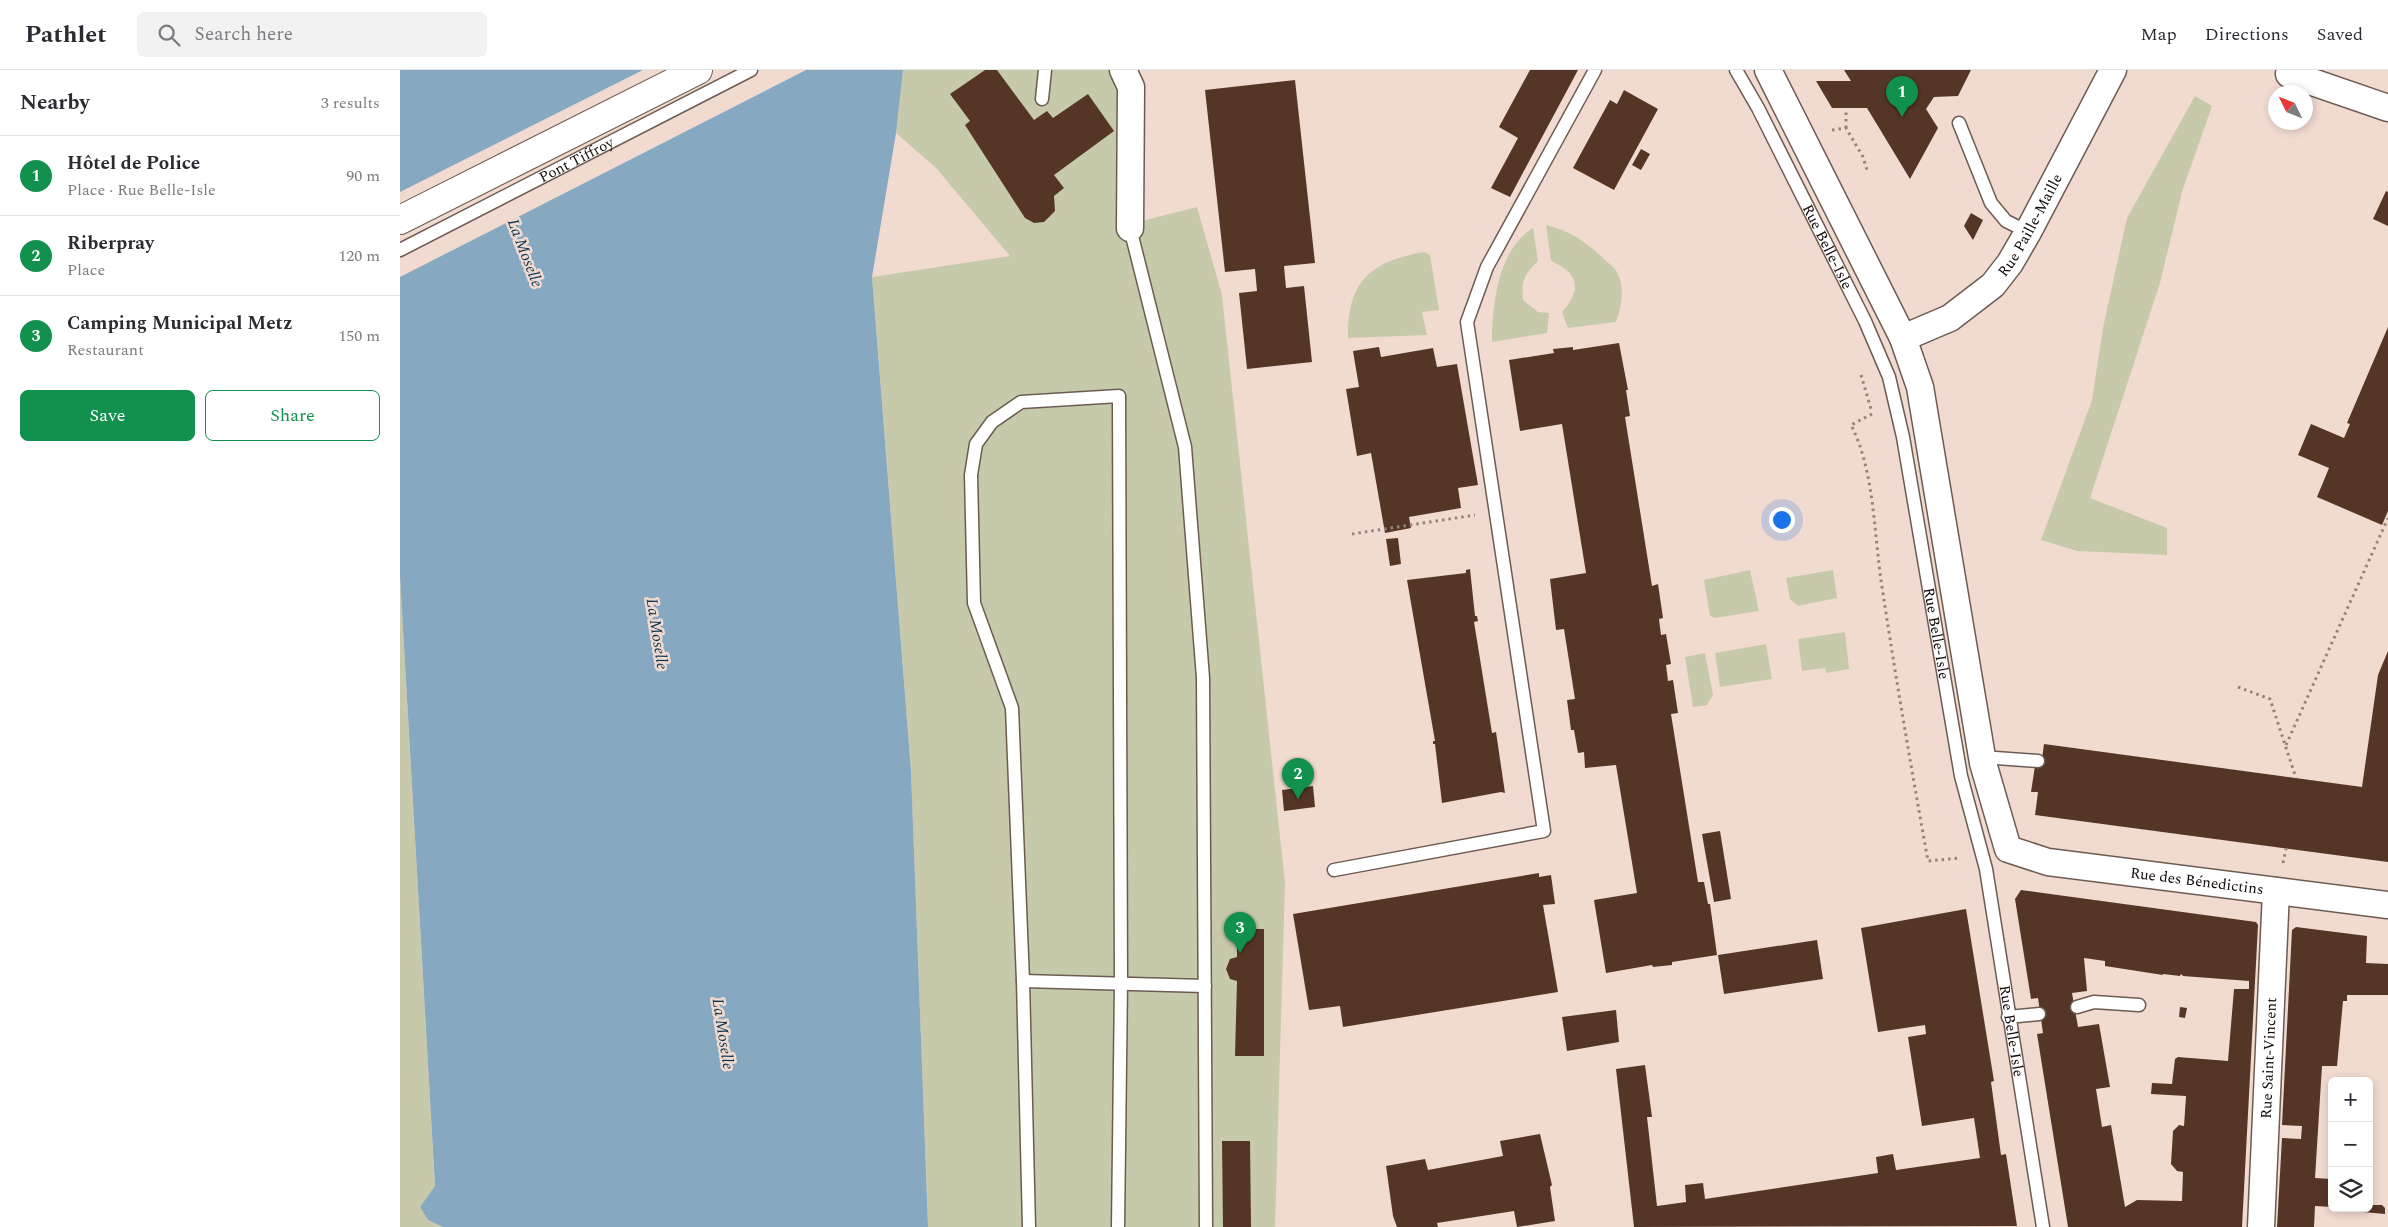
<!DOCTYPE html>
<html lang="en">
<head>
<meta charset="utf-8">
<style>
	body { margin:0; font-family:Spectral,serif; background:#f2f2f3; color:#2b2b33 }
	.controls { position:absolute; right:15px; bottom:15px; display:grid; overflow:hidden; border-radius:8px; box-shadow:0 2px 8px #0003 }
	.controls button { width:45px; height:45px; display:grid; place-items:center; padding:0; border:0; border-bottom:1px solid #e1e1e2; background:#fff; color:#2b2b33; font:25px sans-serif }
	.compass { position:absolute; left:1868px; top:15px; width:45px; height:45px; border-radius:50%; background:#fff; box-shadow:0 2px 8px #0003; rotate:313deg }
	.you { position:absolute; left:1381px; top:449px; width:18px; height:18px; margin:-12px; border:4px solid #fff; border-radius:50%; background:#1a73e8; box-shadow:0 0 0 8px #1a73e833 }
	.badge { display:grid; place-items:center; width:32px; height:32px; border-radius:50%; background:#12904d; color:#fff; font-size:16px; font-weight:700 }
	.pin { position:absolute; translate:-50% -41px; filter:drop-shadow(0 1px 2px #0008) }
	.pin::after { content:''; position:absolute; top:26px; width:18px; height:15px; background:inherit; clip-path:polygon(0 0,100% 0,50% 100%) }
	.list { margin:0; padding:0; list-style:none }
	h2 { display:flex; justify-content:space-between; align-items:center; height:65px; margin:0; padding:0 20px; font-size:21px }
	h2 small { font-size:16px; font-weight:400; color:#7c7c81 }
	.list li { display:grid; grid-template-columns:32px 1fr auto; gap:15px; align-items:center; box-sizing:border-box; height:80px; padding:0 20px; border-top:1px solid #e1e1e2 }
	.list b { display:block; font-size:19px; white-space:nowrap }
	.list p { margin:0; font-size:16px; white-space:nowrap; color:#7c7c81 }
	.list em { font-size:16px; font-style:normal; color:#7c7c81 }
	.actions { display:flex; gap:10px; padding:15px 20px }
	.actions a { flex:1; padding:11px 0; border:1px solid #12904d; border-radius:8px; text-align:center; font-size:18px; color:#12904d }
	.actions .main { background:#12904d; color:#fff }
	.icon { flex:none; width:28px; height:28px; fill:none; stroke:currentColor; stroke-width:2; stroke-linecap:round; stroke-linejoin:round }
	.map { position:relative; flex:none; width:1988px; height:1157px; overflow:hidden }
	header { display:flex; align-items:center; gap:30px; box-sizing:border-box; height:70px; padding:0 25px; background:#fff; border-bottom:1px solid #e1e1e2 }
	header strong { font-size:24px }
	nav { display:flex; gap:28px; margin-inline-start:auto; font-size:18px }
	.search { width:350px; height:45px; background:#f2f2f3; display:flex; align-items:center; gap:12px; box-sizing:border-box; padding:0 18px; border-radius:8px; color:#7c7c81; font-size:19px }
	main { display:flex }
	aside { flex:1; background:#fff }
	.map>svg:first-child { display:block }
</style>
</head>
<body>
<header>
<strong>Pathlet</strong>
<div class="search"><svg class="icon" aria-label="search" viewBox="0 0 24 24"><circle cx="10" cy="10" r="6"/><path d="M15 15l6 6"/></svg>Search here</div>
<nav><a>Map</a><a>Directions</a><a>Saved</a></nav>
</header>
<main>
<aside>
<h2>Nearby<small>3 results</small></h2>
<ul class="list">
<li><span class="badge">1</span><div><b>Hôtel de Police</b><p>Place · Rue Belle-Isle</p></div><em>90 m</em></li>
<li><span class="badge">2</span><div><b>Riberpray</b><p>Place</p></div><em>120 m</em></li>
<li><span class="badge">3</span><div><b>Camping Municipal Metz</b><p>Restaurant</p></div><em>150 m</em></li>
</ul>
<div class="actions"><a class="main">Save</a><a>Share</a></div>
</aside>
<div class="map">
<svg width="1988" height="1157" viewBox="0 0 1988 1157">
	<rect width="100%" height="100%" fill="#f1dbd1"/>
	<!-- green -->
	<g fill="#c7caaa">
		<polygon points="503,0 723,0 730,154 797,137 822,225 885,813 875,1157 528,1157 511,701 472,207 610,186 536,98 496,63"/>
		<polygon points="1795,26 1812,36 1782,122 1760,213 1690,428 1767,458 1767,485 1677,481 1641,470 1692,330 1703,258 1727,148"/>
		<path d="M1146,155c25,6 42,18 60,36 4,3 9,7 11,11 8,16 5,34 -1,50l-48,6 -6,-16c20,-22 17,-39 -11,-51z"/>
		<path d="M1133,158l5,33c-14,13 -17,21 -15,39l15,12 11,1 -2,20 -55,9c0,-37 6,-93 41,-114z"/>
		<path d="M1024,182l6,3 9,55 -17,2 5,23 -79,3c-1,-57 23,-77 76,-86z"/>
		<polygon points="1350,500 1359,541 1315,548 1310,546 1304,510"/>
		<polygon points="1433,500 1437,528 1398,536 1390,529 1386,508"/>
		<polygon points="0,506 35,1117 20,1137 28,1150 43,1157 0,1157"/>
		<polygon points="1445,562 1449,599 1426,603 1425,598 1402,601 1398,569"/>
		<polygon points="1366,574 1372,609 1320,617 1315,583"/>
		<polygon points="1305,583 1313,625 1307,635 1293,637 1285,587"/>
	</g>
	<!-- water -->
	<polygon fill="#86a8c1" points="0,0 503,0 496,63 472,207 511,701 528,1157 43,1157 28,1150 20,1137 35,1116 0,506"/>
	<!-- pier -->
	<polygon fill="#f1dbd1" points="243,0 406,0 0,207 0,122"/>
	<!-- building -->
	<g fill="#553626" fill-rule="evenodd">
		<polygon points="585,0 597,0 634,50 647,41 653,48 688,24 714,61 654,105 664,118 654,126 655,141 644,152 634,153 625,148 565,55 570,51 550,24"/>
		<polygon points="1130,0 1178,0 1110,127 1091,118 1118,68 1099,57"/>
		<polygon points="1444,0 1571,0 1558,26 1534,27 1526,39 1538,58 1510,109 1467,38 1432,38 1416,11 1451,11"/>
		<polygon points="895,10 915,193 884,196 886,218 904,216 912,292 847,299 839,223 857,221 855,199 825,202 805,20"/>
		<polygon points="1224,20 1258,39 1214,120 1173,98 1210,30 1217,34"/>
		<polygon points="1241,79 1250,84 1241,100 1232,95"/>
		<polygon points="1986,121 1988,122 1988,156 1973,149"/>
		<polygon points="1571,143 1583,150 1573,170 1564,156"/>
		<polygon points="1988,257 1988,441 1982,455 1917,427 1929,398 1898,385 1911,354 1944,368 1950,354 1947,353"/>
		<polygon points="1219,273 1228,320 1226,320 1230,346 1225,347 1252,516 1258,514 1263,548 1259,549 1261,565 1266,564 1271,594 1266,595 1268,611 1273,610 1278,643 1271,644 1298,812 1304,812 1308,834 1310,834 1317,885 1272,892 1272,895 1253,897 1252,895 1206,903 1194,830 1237,823 1216,695 1185,698 1184,682 1178,683 1174,660 1171,660 1167,630 1175,629 1164,559 1156,560 1150,509 1186,503 1162,354 1120,361 1109,290 1154,283 1153,279 1173,277 1173,280"/>
		<polygon points="979,277 981,287 1033,278 1037,297 1057,294 1078,415 1058,418 1061,438 1009,447 1011,458 985,463 971,383 957,386 946,319 959,317 953,281"/>
		<polygon points="998,468 1001,494 990,496 986,469"/>
		<polygon points="1070,499 1075,546 1077,546 1078,551 1074,552 1092,663 1096,662 1105,723 1101,722 1042,733 1035,674 1033,674 1033,671 1035,671 1007,510 1066,503 1066,500"/>
		<polygon points="1988,581 1988,792 1635,745 1638,722 1631,722 1635,696 1641,697 1644,674 1962,717 1978,605"/>
		<polygon points="913,716 915,737 884,741 882,720"/>
		<polygon points="1320,761 1331,829 1314,832 1302,764"/>
		<polygon points="1139,803 1139,807 1151,805 1155,834 1143,835 1158,922 943,957 940,936 909,940 893,844"/>
		<path d="M1621,820l235,32 2,3 -16,302h-174l-31,-193 6,-1 -5,-35 -7,1 -16,-100zM1684,888l21,3v5l58,9v-1l17,2 1,-2 2,2 66,5v8h-15l-6,72 -50,-4 -3,2 -3,25 -20,-1 -1,11 35,2 -2,30 -5,-1 -6,6 -2,33 6,7 6,1 -1,29 -45,-1 -12,7 -14,-82 -9,2 -6,-38 14,-2 -11,-63 -21,3 -6,-34 15,-2z"/>
		<polygon points="1566,839 1594,1011 1591,1012 1601,1085 1606,1084 1617,1156 1234,1157 1216,999 1245,995 1252,1047 1247,1047 1257,1136 1286,1132 1285,1115 1303,1113 1305,1129 1478,1103 1476,1087 1493,1084 1496,1100 1580,1088 1574,1048 1522,1056 1508,967 1526,964 1525,955 1478,962 1461,858"/>
		<polygon points="1896,857 1967,866 1966,893 1988,894 1988,925 1947,925 1947,931 1943,931 1937,996 1922,996 1915,1108 1932,1109 1932,1137 1915,1136 1914,1157 1877,1157 1882,1068 1901,1069 1902,1056 1882,1055 1892,860"/>
		<polygon points="837,859 864,859 864,986 835,986 837,911 830,909 826,899 830,889 837,887"/>
		<polygon points="1417,870 1423,909 1324,924 1318,885"/>
		<polygon points="1780,937 1787,938 1785,948 1779,947"/>
		<polygon points="1216,940 1219,972 1167,981 1162,947"/>
		<polygon points="1140,1064 1152,1115 1150,1117 1155,1151 1117,1157 1114,1141 1037,1153 1038,1157 997,1157 993,1146 986,1096 1025,1089 1028,1100 1103,1086 1100,1071"/>
		<polygon points="822,1071 850,1071 851,1157 823,1157"/>
		<polygon points="1969,1135 1982,1135 1985,1138 1985,1144 1963,1142 1964,1138 1969,1138"/>
	</g>
	<g fill="none" stroke-linecap="round" stroke-linejoin="round">
		<!-- service casing -->
		<g stroke="#6d5b52" stroke-width="15">
			<g id="service">
				<path id="s1" d="M1336,0l22,38 107,213 24,56 14,60 58,339 25,93 57,358"/>
				<polyline points="642,29 645,0"/>
				<polyline points="1559,53 1591,133 1606,151 1628,162"/>
				<polyline points="730,158 785,377 803,608 806,1157"/>
				<path id="s2" d="M0,180l351,-180"/>
				<polyline points="1582,687 1638,691"/>
				<polyline points="934,800 1144,761 1067,252 1087,197 1195,0"/>
				<polyline points="623,911 805,916"/>
				<polyline points="1677,937 1694,932 1739,935"/>
				<polyline points="1608,947 1639,944"/>
				<polyline points="629,1157 623,911 612,638 574,533 571,405 576,374 592,352 621,332 719,326 721,913 718,1157"/>
			</g>
		</g>
		<!-- minor casing -->
		<g stroke="#6d5b52" stroke-width="29">
			<g id="minor">
				<polyline points="723,0 731,17 730,158"/>
				<path id="s3" d="M1368,0l135,268 17,49 63,376 25,86 40,13 340,43"/>
				<polyline points="1890,0 1889,4 1988,38"/>
				<path id="s4" d="M1503,268l47,-20 43,-33 17,-22 18,-31 85,-162"/>
				<path id="s5" d="M1861,1157l15,-336"/>
			</g>
		</g>
		<!-- secondary casing -->
		<g stroke="#6d5b52" stroke-width="30">
			<polyline id="secondary" points="0,150 298,0"/>
		</g>
		<!-- path -->
		<g stroke="#93837c" stroke-width="3" stroke-dasharray="2.5 4" stroke-linecap="butt">
			<polyline points="1446,58 1446,41"/>
			<polyline points="1432,60 1446,58 1463,87 1467,100"/>
			<polyline points="1461,305 1471,339"/>
			<path d="M1472,344l-21,11c23,44 23,107 30,155 14,94 30,187 47,281l32,-3"/>
			<polyline points="952,464 1075,445"/>
			<polyline points="1838,617 1870,629 1896,708"/>
			<polyline points="1886,675 1988,448"/>
			<polyline points="1883,793 1886,779"/>
		</g>
		<!-- service -->
		<use href="#service" stroke="#fff" stroke-width="12"/>
		<!-- minor -->
		<use href="#minor" stroke="#fff" stroke-width="26"/>
		<!-- secondary -->
		<use href="#secondary" stroke="#fff" stroke-width="28"/>
	</g>
	<g text-anchor="middle" dominant-baseline="central" stroke-width="5" stroke-linejoin="round" paint-order="stroke">
		<!-- street labels -->
		<g font-size="15" fill="#100906" stroke="#f1dbd1">
			<text stroke="none"><textPath href="#s2" startOffset="198">Pont Tiffroy</textPath></text>
			<text stroke="none"><textPath href="#s4" startOffset="176">Rue Paille-Maille</textPath></text>
			<text stroke="none"><textPath href="#s1" startOffset="199">Rue Belle-Isle</textPath></text>
			<text stroke="none"><textPath href="#s1" startOffset="604">Rue Belle-Isle</textPath></text>
			<text stroke="none"><textPath href="#s3" startOffset="1015">Rue des Bénedictins</textPath></text>
			<text stroke="none"><textPath href="#s1" startOffset="1009">Rue Belle-Isle</textPath></text>
			<text stroke="none"><textPath href="#s5" startOffset="169">Rue Saint-Vincent</textPath></text>
		</g>
		<!-- water labels -->
		<g font-size="16" font-style="italic" fill="#093550" stroke="#f1dbd1">
			<text transform="translate(125 183) rotate(69)">La Moselle</text>
			<text transform="translate(257 564) rotate(81)">La Moselle</text>
			<text transform="translate(323 964) rotate(81)">La Moselle</text>
		</g>
	</g>
</svg>
<div class="controls">
<button>+</button>
<button>−</button>
<button><svg class="icon" aria-label="layers" viewBox="0 0 24 24"><path d="M12 4l9 5-9 5-9-5zM3 14l9 5 9-5"/></svg></button>
</div>
<svg class="compass" viewBox="-18 -18 36 36"><path d="M0-13l5 13h-10z" fill="#e53935"/><path d="M0 13l5-13h-10z" fill="#7c7c81"/></svg>
<div class="you"></div>
<div class="pin badge" style="left:1502px;top:47px">1</div>
<div class="pin badge" style="left:898px;top:729px">2</div>
<div class="pin badge" style="left:840px;top:883px">3</div>
</div>
</main>
</body>
</html>
